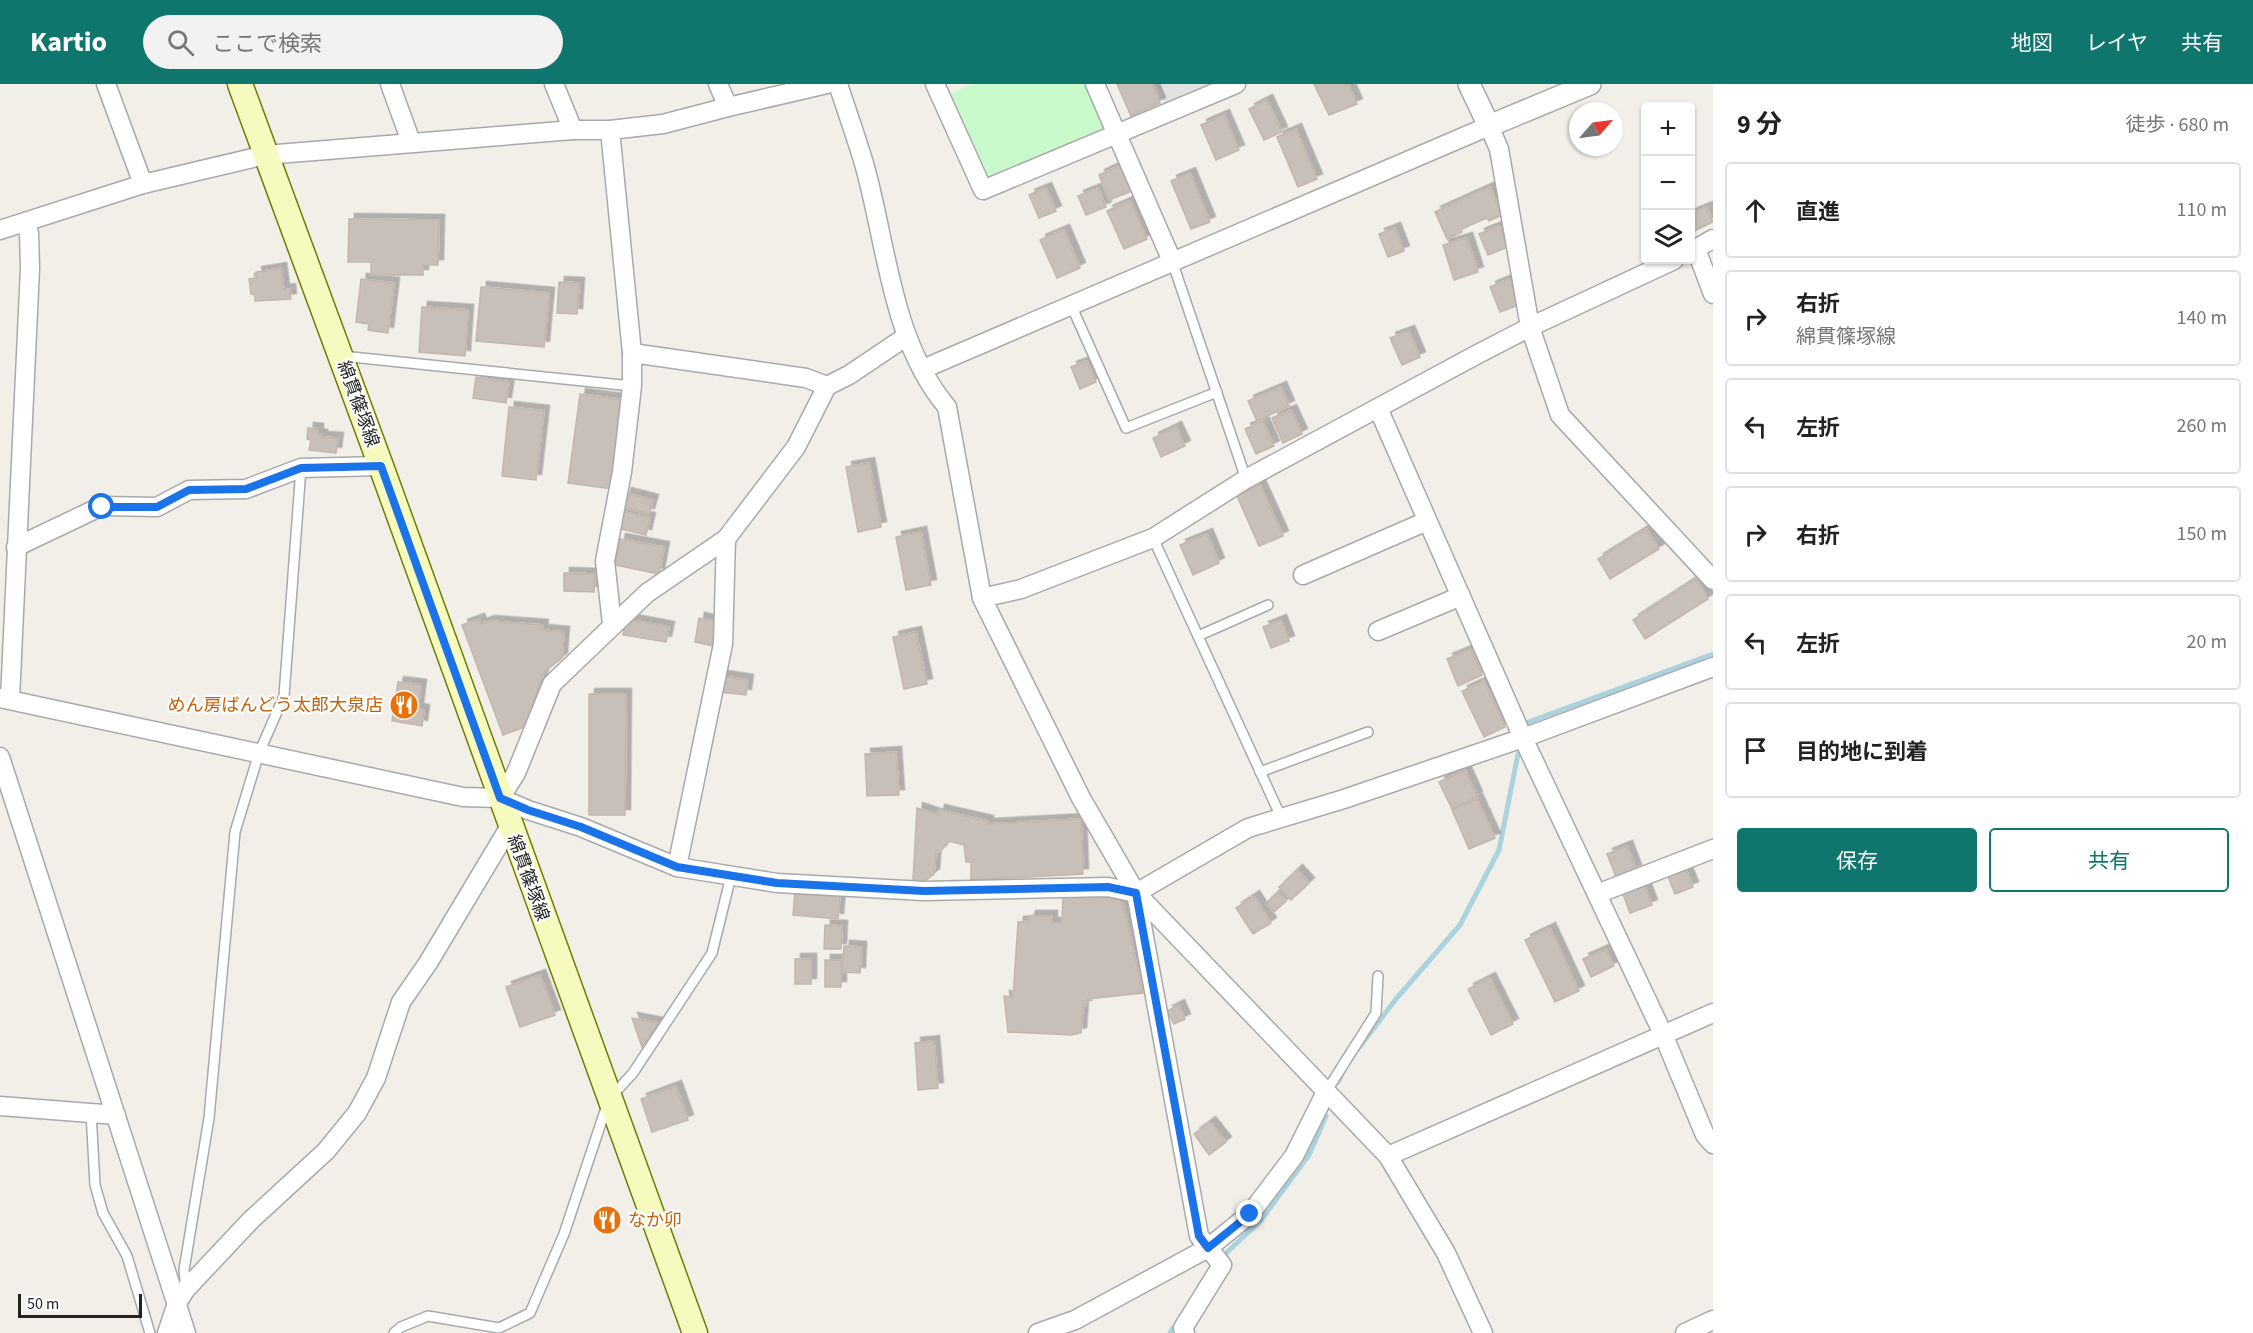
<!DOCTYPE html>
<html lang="ja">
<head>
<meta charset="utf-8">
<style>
	body { margin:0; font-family:"Source Sans 3","Noto Sans JP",sans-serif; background:#f2f2f2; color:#222 }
	.controls { position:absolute; right:18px; top:18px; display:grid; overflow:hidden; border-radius:6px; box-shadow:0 2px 4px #0004 }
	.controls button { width:54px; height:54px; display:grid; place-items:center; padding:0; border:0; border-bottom:2px solid #e0e0e0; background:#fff; color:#222; font:30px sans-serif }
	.compass { position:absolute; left:1569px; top:18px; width:54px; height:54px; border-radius:50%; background:#fff; box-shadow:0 2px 4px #0004; rotate:62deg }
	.scale { position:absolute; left:18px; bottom:15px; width:124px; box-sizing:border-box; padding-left:6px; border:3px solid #222; border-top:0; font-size:16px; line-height:21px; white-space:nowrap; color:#222; -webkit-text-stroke:4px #fff; paint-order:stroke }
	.stop { position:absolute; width:18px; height:18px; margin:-14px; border:4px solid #1a73e8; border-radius:50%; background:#fff }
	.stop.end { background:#1a73e8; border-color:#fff; box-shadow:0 2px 6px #0008 }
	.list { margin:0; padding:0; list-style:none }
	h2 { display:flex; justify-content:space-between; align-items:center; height:78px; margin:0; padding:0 24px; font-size:26px }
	h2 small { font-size:20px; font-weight:400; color:#767676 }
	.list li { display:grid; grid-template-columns:39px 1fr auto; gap:18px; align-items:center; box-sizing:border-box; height:96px; margin:0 12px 12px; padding:0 12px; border:2px solid #e0e0e0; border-radius:6px }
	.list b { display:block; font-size:22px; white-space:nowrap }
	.list p { margin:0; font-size:20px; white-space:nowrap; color:#767676 }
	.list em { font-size:20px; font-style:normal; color:#767676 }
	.actions { display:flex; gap:12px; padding:18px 24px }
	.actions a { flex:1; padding:14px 0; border:2px solid #0f766e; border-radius:6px; text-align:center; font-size:21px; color:#0f766e }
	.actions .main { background:#0f766e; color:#fff }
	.icon { flex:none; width:33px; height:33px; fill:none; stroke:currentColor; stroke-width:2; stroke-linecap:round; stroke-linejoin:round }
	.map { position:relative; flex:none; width:1713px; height:1249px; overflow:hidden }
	header { display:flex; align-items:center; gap:36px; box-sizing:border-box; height:84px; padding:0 30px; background:#0f766e; color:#fff }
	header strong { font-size:28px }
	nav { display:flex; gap:33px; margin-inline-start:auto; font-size:21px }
	.search { width:420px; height:54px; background:#f2f2f2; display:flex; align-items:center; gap:15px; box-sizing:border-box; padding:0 21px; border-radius:33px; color:#767676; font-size:22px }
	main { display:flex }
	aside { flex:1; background:#fff }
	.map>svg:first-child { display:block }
</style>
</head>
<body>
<header>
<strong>Kartio</strong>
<div class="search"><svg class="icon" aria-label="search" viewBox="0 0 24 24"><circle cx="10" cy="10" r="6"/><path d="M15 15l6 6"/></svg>ここで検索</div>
<nav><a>地図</a><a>レイヤ</a><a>共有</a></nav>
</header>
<main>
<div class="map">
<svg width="1713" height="1249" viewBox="0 0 1713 1249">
	<defs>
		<filter id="shadow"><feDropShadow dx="5.5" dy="-5.5" stdDeviation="0" flood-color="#0004"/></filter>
	</defs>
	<rect width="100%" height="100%" fill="#f2efe9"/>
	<!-- park -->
	<polygon fill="#c8facc" points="972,0 1085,0 1107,46 982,96 945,12"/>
	<!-- parking -->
	<polygon fill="#e2e2e2" points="1156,0 1215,0 1166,22"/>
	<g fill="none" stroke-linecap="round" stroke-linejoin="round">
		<!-- stream -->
		<g stroke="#aad3df" stroke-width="5">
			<polyline points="1523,640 1713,570"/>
			<polyline points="1358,965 1396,915 1460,841 1499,766 1518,670"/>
			<polyline points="1338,998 1343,988"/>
			<polyline points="1221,1174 1261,1136 1309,1071 1326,1032"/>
			<polyline points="1170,1249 1173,1244 1178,1240"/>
		</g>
	</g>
	<!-- building -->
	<g fill="#c7bfb8" stroke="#c4b6ab" stroke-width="1.5" filter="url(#shadow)">
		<polygon points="1117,0 1152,0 1160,19 1131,32"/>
		<polygon points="1314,0 1348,0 1357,20 1329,31"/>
		<polygon points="1267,16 1282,48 1264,56 1249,25"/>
		<polygon points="1224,31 1239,66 1216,76 1201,41"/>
		<polygon points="1296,45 1317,95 1298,103 1277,53"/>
		<polygon points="1121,81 1132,107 1109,116 1099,91"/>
		<polygon points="1190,89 1210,138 1191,145 1171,97"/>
		<polygon points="1490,103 1502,131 1489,137 1487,134 1461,145 1462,148 1447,155 1435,128"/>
		<polygon points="1046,104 1056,127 1039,134 1029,111"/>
		<polygon points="1098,104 1106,123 1086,131 1078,112"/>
		<polygon points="1130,117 1147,155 1124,165 1107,127"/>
		<polygon points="1707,123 1713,138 1694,147 1690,140 1690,130"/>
		<polygon points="349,135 439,136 438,181 423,181 423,191 371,191 371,178 348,178"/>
		<polygon points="1499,142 1508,163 1488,171 1479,150"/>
		<polygon points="1395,144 1404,167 1388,173 1379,150"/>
		<polygon points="1064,146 1080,184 1057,194 1040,156"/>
		<polygon points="1467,154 1478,188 1454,196 1443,161"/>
		<polygon points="281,184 284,206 290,205 291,215 255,217 255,211 251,210 249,195 257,194 256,188"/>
		<polygon points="361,195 394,199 388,249 368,246 369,240 356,238"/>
		<polygon points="1509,195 1519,221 1500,228 1490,203"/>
		<polygon points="559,198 579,199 577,230 557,229"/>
		<polygon points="481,203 549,209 544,263 476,257"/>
		<polygon points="422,223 468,226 465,272 419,268"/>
		<polygon points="1409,247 1420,273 1402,281 1390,254"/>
		<polygon points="1087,277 1096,298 1080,305 1071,283"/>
		<polygon points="476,293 509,298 506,319 473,314"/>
		<polygon points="1281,303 1289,322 1257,337 1248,317"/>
		<polygon points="580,310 625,316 613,405 568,399"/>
		<polygon points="509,323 544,327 536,396 502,392"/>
		<polygon points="1291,326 1302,350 1283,359 1272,334"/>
		<polygon points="1263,337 1274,362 1256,370 1245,345"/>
		<polygon points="1176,343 1185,362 1161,373 1153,354"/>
		<polygon points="308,344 318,345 318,350 322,351 322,353 338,354 336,369 309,366 311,356 307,355"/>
		<polygon points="869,379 881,443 858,448 846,383"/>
		<polygon points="1260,401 1283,452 1259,462 1237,412"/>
		<polygon points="626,409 653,416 649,430 622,423"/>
		<polygon points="621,427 650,434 646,451 617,444"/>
		<polygon points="1646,445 1659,465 1610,495 1598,475"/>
		<polygon points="921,448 931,501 906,506 896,453"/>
		<polygon points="1207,450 1219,479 1193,491 1180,461"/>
		<polygon points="620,455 664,463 659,490 615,481"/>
		<polygon points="564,489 595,490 594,508 564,507"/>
		<polygon points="1696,495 1708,515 1645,555 1633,536"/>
		<polygon points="699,534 717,538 713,562 695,558"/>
		<polygon points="479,535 481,540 489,537 543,541 542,546 564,548 562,574 544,588 525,643 503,651 462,541"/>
		<polygon points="626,535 669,543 666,558 623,551"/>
		<polygon points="1281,536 1289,557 1271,564 1263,543"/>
		<polygon points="916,548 927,600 904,605 893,553"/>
		<polygon points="1471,565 1482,591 1458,602 1447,575"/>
		<polygon points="722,592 748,596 746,611 720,608"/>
		<polygon points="1484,597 1505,643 1484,653 1462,607"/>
		<polygon points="398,598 421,601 418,625 424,626 422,642 392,637"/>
		<polygon points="589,610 626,610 625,731 589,731"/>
		<polygon points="896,668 899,711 867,712 865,670"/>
		<polygon points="1465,686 1477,713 1452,725 1439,698"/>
		<polygon points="1477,715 1495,754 1469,765 1452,726"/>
		<polygon points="917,724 938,731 939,726 988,737 988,740 1081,735 1083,790 971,796 971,778 966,778 964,761 949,757 940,768 936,767 934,790 925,797 913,795"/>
		<polygon points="1627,762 1636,786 1616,793 1607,770"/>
		<polygon points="1685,783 1693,803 1675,810 1667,790"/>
		<polygon points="1297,786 1309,799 1291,816 1279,803"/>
		<polygon points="1643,797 1652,821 1630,829 1621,805"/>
		<polygon points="795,807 840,811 838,835 793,831"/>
		<polygon points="1113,807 1123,820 1143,909 1087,915 1086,922 1083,921 1081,949 1072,951 1008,948 1004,912 1013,913 1018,838 1029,837 1030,832 1052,832 1052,839 1062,839 1063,813"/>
		<polygon points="1278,808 1286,817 1274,828 1266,819"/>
		<polygon points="1254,812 1271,839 1253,850 1236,824"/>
		<polygon points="825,841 842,842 841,865 824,865"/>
		<polygon points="1550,844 1579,907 1555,918 1525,856"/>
		<polygon points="844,862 861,863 860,889 842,888"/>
		<polygon points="1606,865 1614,882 1591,893 1583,875"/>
		<rect x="795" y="875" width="16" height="25"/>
		<rect x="825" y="876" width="16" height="27"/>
		<polygon points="540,891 555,931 520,943 506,903"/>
		<polygon points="1490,894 1513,940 1491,951 1468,905"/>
		<polygon points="1179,921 1185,935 1174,940 1167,927"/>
		<polygon points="632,934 658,939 642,963"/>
		<polygon points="934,957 938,1004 918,1006 915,959"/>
		<polygon points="676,1002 688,1036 652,1048 641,1015"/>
		<polygon points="1210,1038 1226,1058 1209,1071 1194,1050"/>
	</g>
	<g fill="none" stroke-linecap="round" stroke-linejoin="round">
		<!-- service casing -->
		<g stroke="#a9a9a9" stroke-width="12">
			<g id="service">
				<polyline points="1172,177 1246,395"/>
				<polyline points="1071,221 1126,344 1217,308"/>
				<polyline points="342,272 632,302"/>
				<polyline points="1153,454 1281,733"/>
				<polyline points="1198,552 1268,521"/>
				<polyline points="1260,688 1368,648"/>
				<polyline points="1326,1008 1376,929 1378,892"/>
				<polyline points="91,1028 95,1101 103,1129 127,1172 150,1249"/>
				<polyline points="186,1205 184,1186 209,1034 235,748 259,669 284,612 301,384"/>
				<polyline points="394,1249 401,1243 428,1232 499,1244 530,1229 564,1150 609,1015 633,989 712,869 731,792"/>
			</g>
		</g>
		<!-- minor casing -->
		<g stroke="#a9a9a9" stroke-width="21">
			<g id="minor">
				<polyline points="106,0 143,100"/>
				<polyline points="390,0 411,58"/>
				<polyline points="554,0 573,46"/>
				<polyline points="718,0 728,23"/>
				<path d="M838,0c9,28 19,55 27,83 22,80 27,175 82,240l35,191 99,200 55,95 252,263 58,97 37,80"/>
				<polyline points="935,0 983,106 1236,0"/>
				<polyline points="1095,0 1172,177"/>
				<polyline points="610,46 632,269 632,302 622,388 605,477 612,540"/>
				<polyline points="0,146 143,100 265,71 573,46 610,46 663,40 728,23 827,0"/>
				<polyline points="1696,165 1713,210"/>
				<polyline points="1690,168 1713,155"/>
				<polyline points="632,269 806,294 827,302"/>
				<polyline points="923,285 1489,42 1499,65 1530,243 1560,331 1713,496"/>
				<polyline points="1378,324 1523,654 1663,950 1705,1051 1713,1060"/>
				<polyline points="16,463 102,422 157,423 189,406 246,405 301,384 381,382"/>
				<polyline points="1303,491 1427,437"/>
				<polyline points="982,514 1021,505 1153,454 1246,395 1476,271 1530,243 1674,176"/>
				<polyline points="1378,547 1461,512"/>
				<polyline points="0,614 463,713 500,714 528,726 581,743 677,783 777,799 924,807 1108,803 1136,809 1248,744 1344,715 1523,654 1713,583"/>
				<polyline points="10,615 30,184 29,149 25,138"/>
				<polyline points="0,673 186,1249"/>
				<polyline points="500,714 516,689 552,600 647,509 726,455 796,363 827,302 849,291 907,252"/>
				<polyline points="677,783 723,560 726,455"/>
				<polyline points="1136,809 1199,1152 1222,1181 1183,1244 1185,1249"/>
				<polyline points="1597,810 1713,765"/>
				<polyline points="0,1022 116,1031"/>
				<polyline points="1388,1072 1713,929"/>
				<polyline points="167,1249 177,1219 186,1205 251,1136 326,1067 357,1029 376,994 401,918 428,879 510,742"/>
				<polyline points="1038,1249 1075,1236 1208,1164 1250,1130 1294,1072 1326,1008"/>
				<polyline points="1685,1249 1713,1236"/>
			</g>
		</g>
		<!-- tertiary casing -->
		<g stroke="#a9a9a9" stroke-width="24">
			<polyline id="tertiary" points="1469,0 1489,42 1590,0"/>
		</g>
		<!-- secondary casing -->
		<g stroke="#707d05" stroke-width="27">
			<polyline id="secondary" points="240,0 381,382 695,1249"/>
		</g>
		<!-- service -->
		<use href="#service" stroke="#fff" stroke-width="9"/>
		<!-- minor -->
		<use href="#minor" stroke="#fff" stroke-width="18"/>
		<!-- tertiary -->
		<use href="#tertiary" stroke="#fff" stroke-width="21"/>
		<!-- secondary -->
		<use href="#secondary" stroke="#f7fabf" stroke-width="24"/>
	</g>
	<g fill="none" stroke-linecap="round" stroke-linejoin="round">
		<!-- route -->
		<polyline stroke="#1a73e8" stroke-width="8" points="102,423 157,423 189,406 246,405 301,384 381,382 500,714 528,726 581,743 677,783 777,799 924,807 1108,803 1136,809 1199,1152 1208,1164 1250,1130"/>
	</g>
	<!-- icons -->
	<defs>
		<g id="restaurant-disc" transform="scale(1.5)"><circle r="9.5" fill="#e8710a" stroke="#fff"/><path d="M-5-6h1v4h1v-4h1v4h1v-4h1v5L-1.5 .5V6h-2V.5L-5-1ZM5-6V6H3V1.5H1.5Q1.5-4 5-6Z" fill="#fff"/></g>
	</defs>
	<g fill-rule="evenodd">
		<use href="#restaurant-disc" x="404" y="621"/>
		<use href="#restaurant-disc" x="607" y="1136"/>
	</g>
	<g text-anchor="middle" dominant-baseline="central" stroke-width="4.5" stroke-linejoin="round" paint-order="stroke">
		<!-- street labels -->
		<g font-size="18" fill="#222" stroke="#fff">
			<text transform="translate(358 320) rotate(70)">綿貫篠塚線</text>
			<text transform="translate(528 794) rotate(70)">綿貫篠塚線</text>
		</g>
		<!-- food labels -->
		<g font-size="18" fill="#c56008" stroke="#fff" text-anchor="end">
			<text x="383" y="621">めん房ばんどう太郎大泉店</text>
			<text x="628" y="1136" text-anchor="start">なか卯</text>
		</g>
	</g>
</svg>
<div class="controls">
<button>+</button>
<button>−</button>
<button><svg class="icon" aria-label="layers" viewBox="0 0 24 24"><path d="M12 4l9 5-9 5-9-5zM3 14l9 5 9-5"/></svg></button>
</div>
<svg class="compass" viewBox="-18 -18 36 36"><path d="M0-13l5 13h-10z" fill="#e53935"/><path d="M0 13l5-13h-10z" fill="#767676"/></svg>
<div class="scale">50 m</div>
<div class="stop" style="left:102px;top:423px"></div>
<div class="stop end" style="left:1250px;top:1130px"></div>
</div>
<aside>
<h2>9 分<small>徒歩 · 680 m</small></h2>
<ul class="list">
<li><svg class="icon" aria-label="ahead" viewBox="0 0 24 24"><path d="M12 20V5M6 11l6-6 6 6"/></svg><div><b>直進</b></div><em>110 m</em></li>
<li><svg class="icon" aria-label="right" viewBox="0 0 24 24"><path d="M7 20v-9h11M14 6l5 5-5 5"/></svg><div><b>右折</b><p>綿貫篠塚線</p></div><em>140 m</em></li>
<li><svg class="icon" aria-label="left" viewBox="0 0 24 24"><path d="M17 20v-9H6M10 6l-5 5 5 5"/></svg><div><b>左折</b></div><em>260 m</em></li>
<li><svg class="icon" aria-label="right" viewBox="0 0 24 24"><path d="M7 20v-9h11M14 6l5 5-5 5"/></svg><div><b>右折</b></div><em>150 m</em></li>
<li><svg class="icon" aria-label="left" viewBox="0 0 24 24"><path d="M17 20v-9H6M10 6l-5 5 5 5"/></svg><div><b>左折</b></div><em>20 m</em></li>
<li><svg class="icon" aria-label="arrive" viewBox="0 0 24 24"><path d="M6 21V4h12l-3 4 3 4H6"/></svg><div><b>目的地に到着</b></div></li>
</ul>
<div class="actions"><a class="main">保存</a><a>共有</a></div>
</aside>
</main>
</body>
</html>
